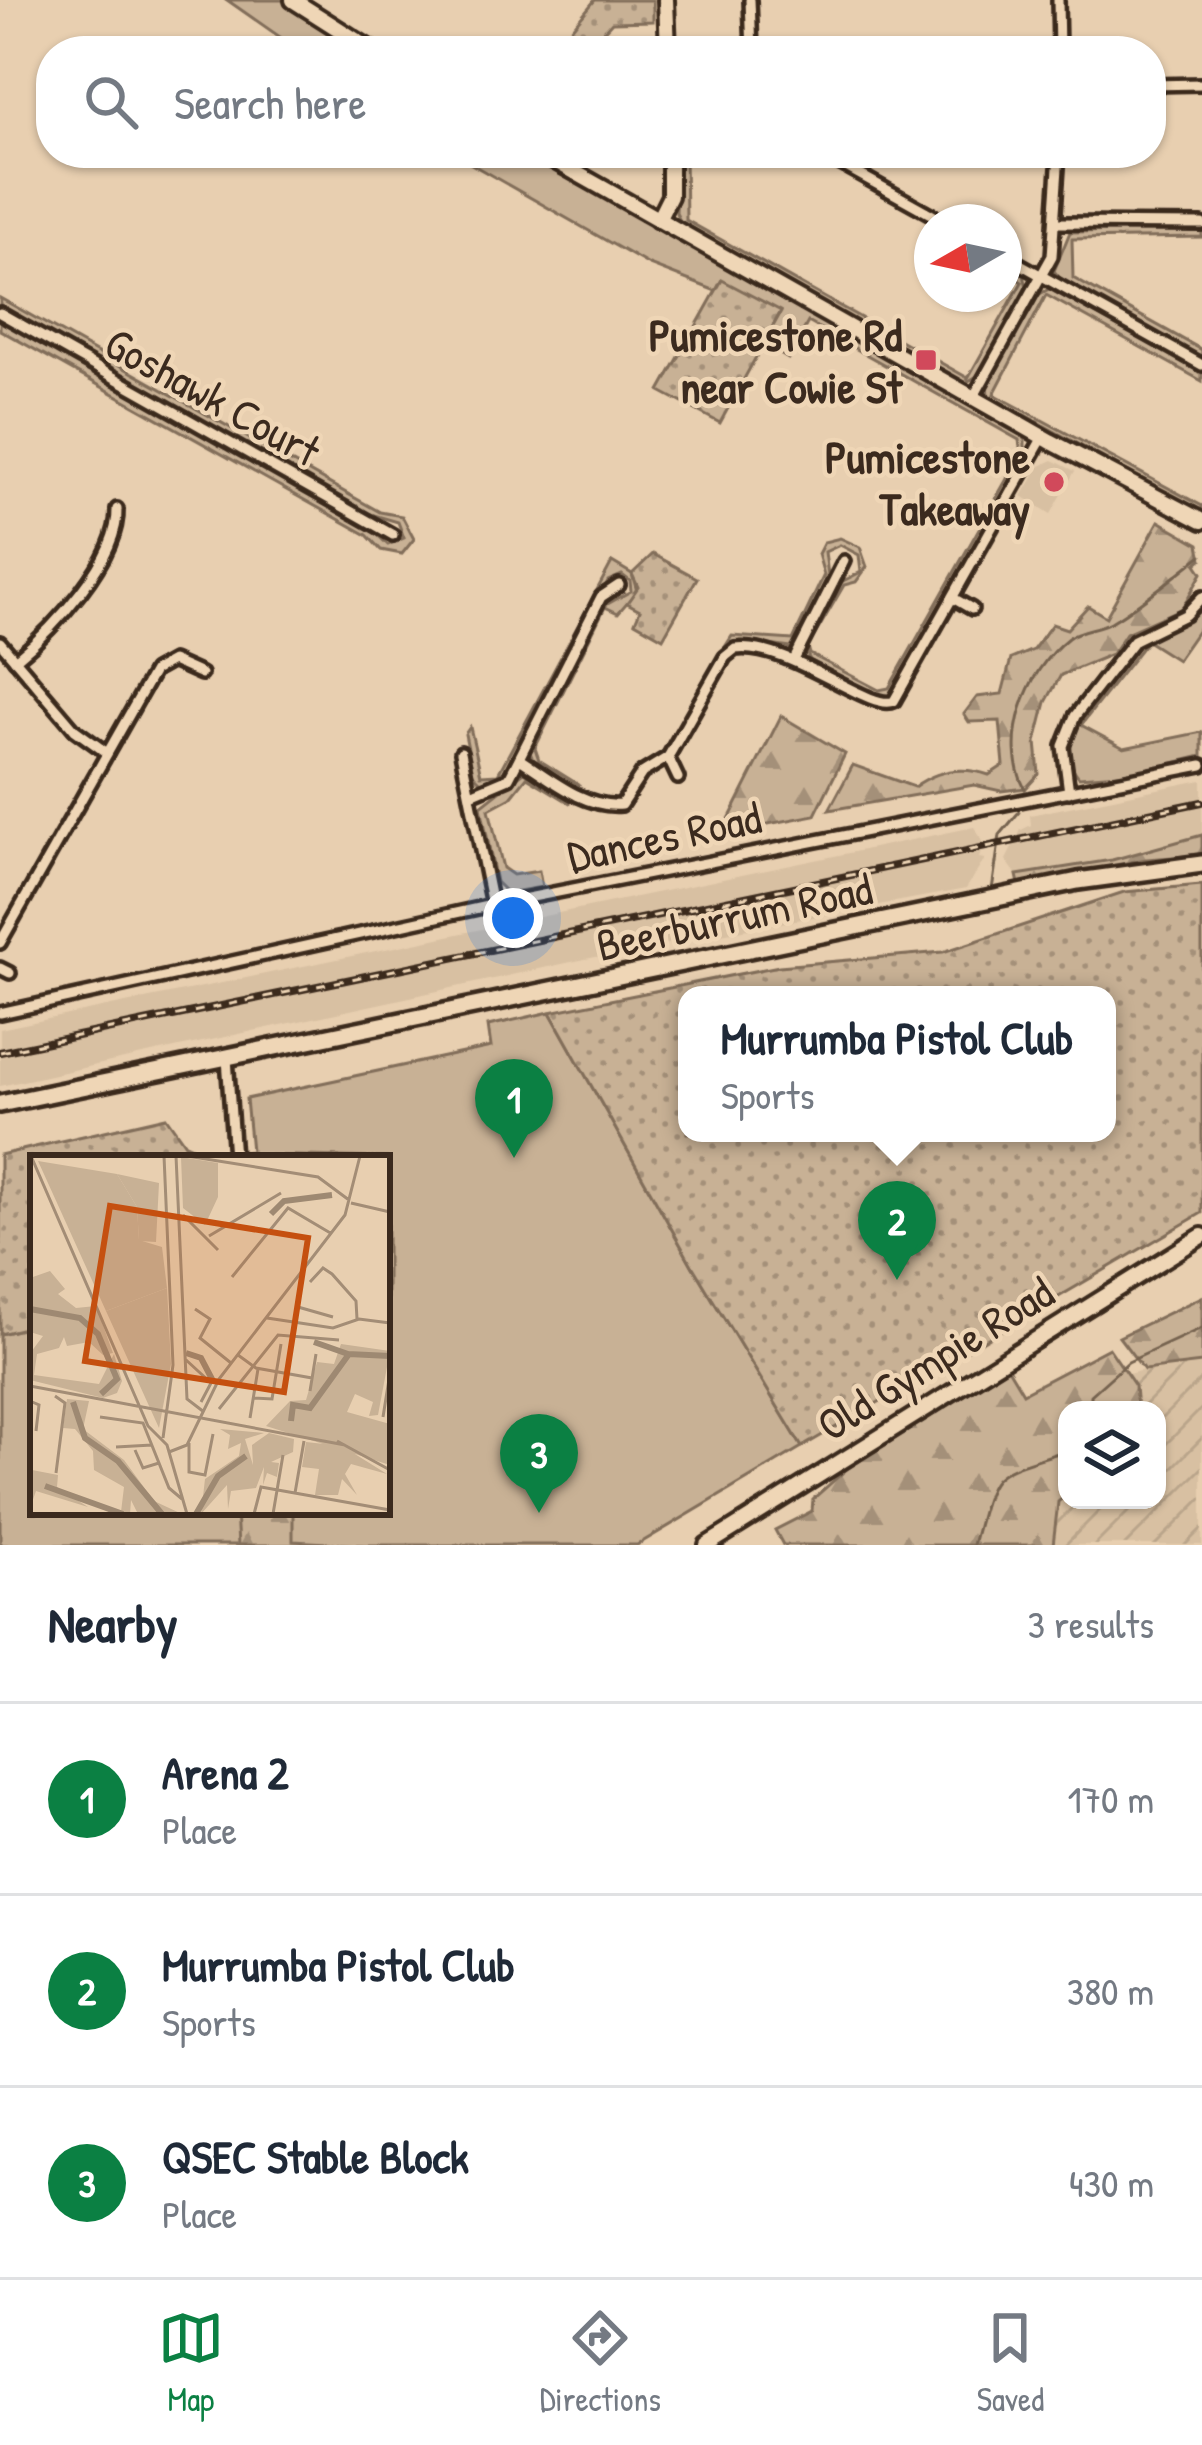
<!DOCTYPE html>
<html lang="en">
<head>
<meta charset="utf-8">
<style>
	body { margin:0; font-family:"Patrick Hand",sans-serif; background:#f2f2f3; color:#1f2937 }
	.controls { position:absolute; right:36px; bottom:36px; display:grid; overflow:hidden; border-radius:24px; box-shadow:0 3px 9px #0004 }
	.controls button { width:108px; height:108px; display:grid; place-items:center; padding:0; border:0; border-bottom:3px solid #e0e1e3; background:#fff; color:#1f2937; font:60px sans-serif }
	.compass { position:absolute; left:914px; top:204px; width:108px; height:108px; border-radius:50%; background:#fff; box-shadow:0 3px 9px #0004; rotate:261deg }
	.you { position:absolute; left:513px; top:918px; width:42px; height:42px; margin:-30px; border:9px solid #fff; border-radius:50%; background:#1a73e8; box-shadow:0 0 0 18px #1a73e833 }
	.badge { display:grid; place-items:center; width:78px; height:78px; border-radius:50%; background:#0b8043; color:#fff; font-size:39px; font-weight:700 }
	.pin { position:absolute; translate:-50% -99px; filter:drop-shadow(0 3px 6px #0008) }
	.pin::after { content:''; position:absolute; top:63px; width:42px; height:36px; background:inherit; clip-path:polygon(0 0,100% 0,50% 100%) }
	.popup { position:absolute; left:678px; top:986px; width:438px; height:156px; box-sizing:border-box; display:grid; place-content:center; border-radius:24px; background:#fff; filter:drop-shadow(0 3px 9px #0005); font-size:39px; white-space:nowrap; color:#747a83 }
	.popup b { font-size:45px; color:#1f2937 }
	.popup::after { content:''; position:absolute; left:50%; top:100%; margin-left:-24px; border:24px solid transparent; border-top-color:#fff }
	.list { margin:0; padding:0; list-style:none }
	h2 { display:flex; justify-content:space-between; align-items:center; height:156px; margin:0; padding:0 48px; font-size:51px }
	h2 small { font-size:39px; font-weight:400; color:#747a83 }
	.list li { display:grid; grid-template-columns:78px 1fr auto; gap:36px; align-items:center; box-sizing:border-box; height:192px; padding:0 48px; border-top:3px solid #e0e1e3 }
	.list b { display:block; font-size:45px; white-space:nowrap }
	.list p { margin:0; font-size:39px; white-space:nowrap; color:#747a83 }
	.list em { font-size:39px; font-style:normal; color:#747a83 }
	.icon { flex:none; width:66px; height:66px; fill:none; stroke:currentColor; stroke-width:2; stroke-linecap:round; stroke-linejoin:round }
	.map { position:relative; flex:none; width:1202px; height:1545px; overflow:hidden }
	.search { position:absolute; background:#fff; box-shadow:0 3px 9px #0004; left:36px; right:36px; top:36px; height:132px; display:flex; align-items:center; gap:30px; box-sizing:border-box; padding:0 42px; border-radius:48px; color:#747a83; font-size:45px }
	.sheet { height:732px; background:#fff }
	nav { display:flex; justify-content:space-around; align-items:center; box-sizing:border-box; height:168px; border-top:3px solid #e0e1e3; background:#fff; font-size:33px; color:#747a83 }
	nav a { display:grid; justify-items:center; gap:6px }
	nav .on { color:#0b8043 }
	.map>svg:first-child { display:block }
</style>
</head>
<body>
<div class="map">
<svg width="1202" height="1545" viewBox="0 0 1202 1545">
	<defs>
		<pattern id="industrial-furrows" width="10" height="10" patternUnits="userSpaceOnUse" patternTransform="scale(3)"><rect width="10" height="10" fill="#d8c0a2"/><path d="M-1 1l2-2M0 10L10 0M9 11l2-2" fill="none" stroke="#baa58b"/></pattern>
		<pattern id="forest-firs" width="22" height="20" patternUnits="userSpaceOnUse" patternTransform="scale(3)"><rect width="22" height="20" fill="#c8b195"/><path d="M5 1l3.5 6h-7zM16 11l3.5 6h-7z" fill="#a49079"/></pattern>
		<pattern id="park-dots" width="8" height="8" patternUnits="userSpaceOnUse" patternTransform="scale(3)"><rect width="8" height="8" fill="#c8b195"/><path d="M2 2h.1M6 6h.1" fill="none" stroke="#a49079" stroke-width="1.8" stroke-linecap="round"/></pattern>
	</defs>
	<rect width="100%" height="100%" fill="#e8cfb0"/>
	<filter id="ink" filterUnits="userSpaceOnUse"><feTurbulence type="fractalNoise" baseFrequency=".00833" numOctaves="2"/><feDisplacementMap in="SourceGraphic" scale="24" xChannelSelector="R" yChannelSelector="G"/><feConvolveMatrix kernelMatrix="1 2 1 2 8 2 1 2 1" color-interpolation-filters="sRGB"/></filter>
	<g filter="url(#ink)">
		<!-- built -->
		<g fill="#d8c0a2">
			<polygon points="1053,460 1075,471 1051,514 1022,496 1040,466"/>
			<polygon points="1202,780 1202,835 1112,860 1017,875 1006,860 1021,830 1031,825 1030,815"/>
			<polygon points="974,827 984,843 979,858 985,859 966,889 585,959 0,1086 0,1029"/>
		</g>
		<!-- industrial -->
		<path fill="url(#industrial-furrows)" fill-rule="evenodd" d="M1202,1363v182h-187l2,-142 134,-35zM1067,1410h90v90h-90z"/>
		<!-- grass -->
		<g fill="#c8b195" stroke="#826e5a" stroke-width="3">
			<polygon points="227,0 282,0 361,51 300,51"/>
			<polygon points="452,153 526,153 1025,438 1025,458 891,695 874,696 810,660 805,651 839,583 861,572 859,555 840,545 825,552 829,583 791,648 740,641 725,647 732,636 793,640 824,575 818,554 824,542 840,538 860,547 867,567 856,582 844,585 808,647 810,654 879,690 889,688 1021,454 1019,440 808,322 788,359 763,344 781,312 721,281 716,291 649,265"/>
			<polygon points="678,153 685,153 686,220 968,378 1022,282 1004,271 1004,263 1024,274 1027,288 979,375 965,383 682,225 676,213"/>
			<polygon points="1202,230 1202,237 1072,239 1073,278 1202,350 1202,359 1063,282 1054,271 1070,232"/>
			<polygon points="1049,289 1202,372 1202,381 1046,295 994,394 1202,506 1202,512 988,395 987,385 1038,295"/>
			<polygon points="0,298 380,512 402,516 414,539 402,554 381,550 367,535 0,330 0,319 365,523 388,545 404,538 398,522 360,511 0,308"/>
			<polygon points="612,562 632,574 637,591 618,613 605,607 535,748 539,760 579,785 576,790 535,764 529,750 604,606 631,591 630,581 622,575 608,581 510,767 503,776 482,783 473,774 465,734 470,727 481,775 498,774"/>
			<path d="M1202,602v22l-25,36 -30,-19 -66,84 43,23 78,-16v24l-70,17 -53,4c-33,-35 37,-119 66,-141 18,-13 38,-23 57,-34z"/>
			<polygon points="524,772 573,798 570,803 527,777 511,797 489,809 503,868 513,875 539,871 542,887 507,893 496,882 481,806"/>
			<polygon points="550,1012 693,1267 802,1447 637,1545 0,1545 0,1334 33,1326 33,1512 387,1512 387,1158 218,1154 251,1151 246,1099 491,1047 488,1026"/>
		</g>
		<!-- forest -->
		<g fill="url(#forest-firs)" stroke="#826e5a" stroke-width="3">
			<path d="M1159,521l40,23 3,15 -6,5 6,9 -20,35 -56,25 -14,21 -51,21 -15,27 -10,40 3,32 -13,14 -25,3 -27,-6 -145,25 24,-45 61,22c23,-17 48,-21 75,-12l15,-10 -4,-44 -31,1 -5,-8 13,-17 25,-3 9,-35 22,-9 19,-26 15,5 21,-23 18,11z"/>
			<polygon points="781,716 845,754 815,815 722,833"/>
			<polygon points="1202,835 1202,855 1146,859 1019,884 1017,875 1112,860"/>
			<polygon points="1202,1297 1202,1363 1144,1370 1119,1337"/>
			<polygon points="1109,1348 1135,1386 1137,1410 1067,1410 1067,1494 1058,1502 1053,1545 783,1545 775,1530 812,1511 813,1499 848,1468 1008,1368 1023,1393"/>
			<polygon points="236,1512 293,1512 293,1541 363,1545 238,1545"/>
		</g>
		<!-- park -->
		<g fill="url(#park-dots)" stroke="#826e5a" stroke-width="3" fill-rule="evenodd">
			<polygon points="595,0 653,0 653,21 612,22 585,51 532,51 565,36"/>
			<polygon points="722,280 781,311 720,423 660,391"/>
			<polygon points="653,554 697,578 663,638 635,622 640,610 627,603 638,587 632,574"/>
			<path d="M1202,885v328l-400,234 -109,-180 -143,-255 229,-46 164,-14 181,-60zM687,995h420v138h-420z"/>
			<polygon points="166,1117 185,1144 218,1158 33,1158 33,1326 0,1334 0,1155"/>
		</g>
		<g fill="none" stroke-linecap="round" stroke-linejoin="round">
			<!-- stream -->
			<g stroke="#766350" stroke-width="3">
				<path d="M1025,789c-25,-48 0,-117 43,-151 11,-9 30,-9 43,-16 32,-19 61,-44 91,-67"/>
				<polyline points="992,890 1000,835 1019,812"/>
				<polyline points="1091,1410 1091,1395 1128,1362 1202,1328"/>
				<path d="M973,1545c22,-82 14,-68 94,-95"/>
			</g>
			<!-- street casing -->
			<g stroke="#3b2a1e" stroke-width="18">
				<g id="street">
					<polyline points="750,0 752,51"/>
					<polyline points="1058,0 1059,51"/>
					<polyline points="1151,85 1202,84"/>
					<polyline points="821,153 945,222"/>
					<polyline points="1059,223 1202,224"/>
					<polyline points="1004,255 1202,365"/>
					<polyline points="0,313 393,535"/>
					<polyline points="973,398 1052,256 1059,153"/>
					<polyline points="953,598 972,609"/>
					<polyline points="0,642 75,730 107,753"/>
					<polyline points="795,658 844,561"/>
					<path d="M15,660c37,-30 104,-101 102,-151"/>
					<polyline points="461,752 492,905"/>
					<path d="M521,760c30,19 63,48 100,45l21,-32 26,-16"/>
					<path d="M678,778l-10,-21 57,-100 10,-8c52,-8 136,64 159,52l149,-264"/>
					<polyline points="1069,792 1063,746 1075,716 1134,640 1185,615 1202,597"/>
					<polyline points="471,794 509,778 601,597 619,585"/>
					<polyline points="0,943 154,671 172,661 201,674"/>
					<polyline points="0,968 10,973"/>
					<polyline points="0,1013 492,905 1202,765"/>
					<polyline points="227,1058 234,1158"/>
				</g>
			</g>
			<!-- secondary casing -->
			<g stroke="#3b2a1e" stroke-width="22">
				<g id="secondary">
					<polyline points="293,0 373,51"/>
					<polyline points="666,0 668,51"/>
					<polyline points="541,153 1050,441 1202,521"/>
					<polyline points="658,220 670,196 670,153"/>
					<polyline points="707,1545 1202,1236"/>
				</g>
			</g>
			<!-- primary casing -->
			<g stroke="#3b2a1e" stroke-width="24">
				<polyline id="primary" points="0,1104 1078,881 1202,864"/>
			</g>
			<!-- street -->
			<use href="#street" stroke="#efd6b6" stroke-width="9"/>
			<!-- secondary -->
			<use href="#secondary" stroke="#efd6b6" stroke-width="14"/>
			<!-- primary -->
			<use href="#primary" stroke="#efd6b6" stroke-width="15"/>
			<!-- rail casing -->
			<g stroke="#3b2a1e" stroke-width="8">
				<polyline id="rail" points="0,1052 1202,802"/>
			</g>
			<!-- rail -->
			<use href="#rail" stroke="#efd6b6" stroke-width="3" stroke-dasharray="9" stroke-linecap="butt"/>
		</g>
	</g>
	<!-- markers -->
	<g fill="#d1495b" stroke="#efd6b6" stroke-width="4.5">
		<rect x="914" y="348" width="24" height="24" rx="6"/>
		<circle cx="1054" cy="482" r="12"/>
	</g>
	<g text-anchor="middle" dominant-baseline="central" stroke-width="9" stroke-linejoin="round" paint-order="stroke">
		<!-- poi labels -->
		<g font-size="45" font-weight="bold" fill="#3b2a1e" stroke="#efd6b6" text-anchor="end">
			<text x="902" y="334">Pumicestone Rd<tspan x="902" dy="52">near Cowie St</tspan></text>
			<text x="1030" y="456">Pumicestone<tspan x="1030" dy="52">Takeaway</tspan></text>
		</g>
		<!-- street labels -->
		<g font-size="45" fill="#3b2a1e" stroke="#efd6b6">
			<text transform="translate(213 396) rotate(29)">Goshawk Court</text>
			<text transform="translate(664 836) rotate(-12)">Dances Road</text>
			<text transform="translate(734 916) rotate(-12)">Beerburrum Road</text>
			<text transform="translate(935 1358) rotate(-32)">Old Gympie Road</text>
		</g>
	</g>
	<!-- overview -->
	<g transform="translate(30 1155)">
		<rect width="360" height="360" fill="#e8cfb0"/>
		<path d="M151,2l37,6v34l-13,28 -22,-17zM8,6l79,13 20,33 2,33 23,7 5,41 -61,23z" fill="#c8b195"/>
		<path d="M20,116l15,18 -7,5 18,14 20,-2 17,47 -10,2 -14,-13 -22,4 -3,-9 -5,11 -22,6 -3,21 65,9 15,-30 8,27 -5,12 -14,5 -73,-18 1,-28 12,-16 -13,-4v-54zM311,189l49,7 -12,64 -9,1 4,-14 -18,-8 -8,18 43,12v41l-124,-39 24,-25 16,-1 11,-38 17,2zM37,244l22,2 -6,28 41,31 30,41 28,13h-44l-7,-14 -1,14 -9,-2 3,-25 -30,-17 -1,-19 -18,-22 -12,-1zM190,274l44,4 -19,6 8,26 -1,-20 17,-12 25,6 -1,13 -22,10 8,1 -2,14 -10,-4 -4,12 1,-18 -8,21 -25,3 -3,18 -1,-24 -26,29 4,-35 34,-23 2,-13 -13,6 2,-14zM276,287l36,4 45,28 -36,-10 -6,10 12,21 -15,-16 -4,16h-23l4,-26 -17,-2zM2,315l26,5 -1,12 31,20 -52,-16 -6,17z" fill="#c8b195"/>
		<path d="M87,19l42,9 -3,59 -17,-1 -2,-34zM137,133l4,76 -12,64 -53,-117z" fill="#c8b195"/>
		<path fill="none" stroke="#9e8972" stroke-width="6" d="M241,59l13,-13 48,-6M0,154l50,9 18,16 19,45 -16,15M284,187l34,12M156,198l15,5 12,23M43,247l12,36 33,23 44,53M261,266l2,-16 17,3 39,-54 41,2M15,331l78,28M166,359l22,-38 28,-20"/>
		<path fill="none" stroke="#a38d76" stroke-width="3" d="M1,1l117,270 19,19 20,69M146,1l11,243 17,13M157,1l131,21 31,23M321,48l39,9M153,60l35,35M179,81l72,-43M202,122l56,-69 44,26M280,127l13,-14 9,6 24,27 1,18M268,152l35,10M165,154l15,10 -10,19 31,25M237,163l66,10 26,-9 31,4M208,200l18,13 56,10M155,204l26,24 -10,19M0,231l315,59M280,236l6,-37M25,241l10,7 -9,70M223,243l19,1 9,-55M0,246l9,4 -3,26M189,254l59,-74 61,5M70,262l43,6 26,65 13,11M353,262l7,-44M220,263l8,-49M133,283l10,-73 -9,-209M307,286l53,29M159,288v29l16,3 8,-41M86,292l36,-2M105,295l8,18 16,-5M139,297l18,-7 32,-66 126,-164 15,-59M265,338l9,-52M224,359l7,-27 129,23M243,359l10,-59"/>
		<path fill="#c55010" fill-opacity="0.15" stroke="#c55010" stroke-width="6" d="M80,51l198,32 -24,154 -199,-31z"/>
		<rect width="360" height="360" fill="none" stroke="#3b2a1e" stroke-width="6"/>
	</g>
</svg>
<div class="controls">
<button><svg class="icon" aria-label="layers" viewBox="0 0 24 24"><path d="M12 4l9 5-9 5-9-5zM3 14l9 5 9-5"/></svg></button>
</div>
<svg class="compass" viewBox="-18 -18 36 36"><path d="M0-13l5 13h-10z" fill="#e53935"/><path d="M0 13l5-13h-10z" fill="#747a83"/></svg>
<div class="you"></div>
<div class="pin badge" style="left:514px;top:1158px">1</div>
<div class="pin badge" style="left:897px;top:1280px">2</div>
<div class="popup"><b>Murrumba Pistol Club</b>Sports</div>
<div class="pin badge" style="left:539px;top:1513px">3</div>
<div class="search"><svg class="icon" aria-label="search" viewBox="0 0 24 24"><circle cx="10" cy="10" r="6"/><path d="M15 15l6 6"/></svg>Search here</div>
</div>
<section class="sheet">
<h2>Nearby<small>3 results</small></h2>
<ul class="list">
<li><span class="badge">1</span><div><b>Arena 2</b><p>Place</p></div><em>170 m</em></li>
<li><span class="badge">2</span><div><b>Murrumba Pistol Club</b><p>Sports</p></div><em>380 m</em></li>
<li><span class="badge">3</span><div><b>QSEC Stable Block</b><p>Place</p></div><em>430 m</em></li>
</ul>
</section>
<nav>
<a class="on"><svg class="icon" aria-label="map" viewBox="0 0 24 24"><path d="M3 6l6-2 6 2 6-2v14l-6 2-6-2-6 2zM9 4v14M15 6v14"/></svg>Map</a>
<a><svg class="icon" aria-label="directions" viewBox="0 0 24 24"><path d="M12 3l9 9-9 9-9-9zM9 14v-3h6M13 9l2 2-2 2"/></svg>Directions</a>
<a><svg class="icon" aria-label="saved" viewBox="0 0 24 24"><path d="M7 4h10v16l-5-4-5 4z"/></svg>Saved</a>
</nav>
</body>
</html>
